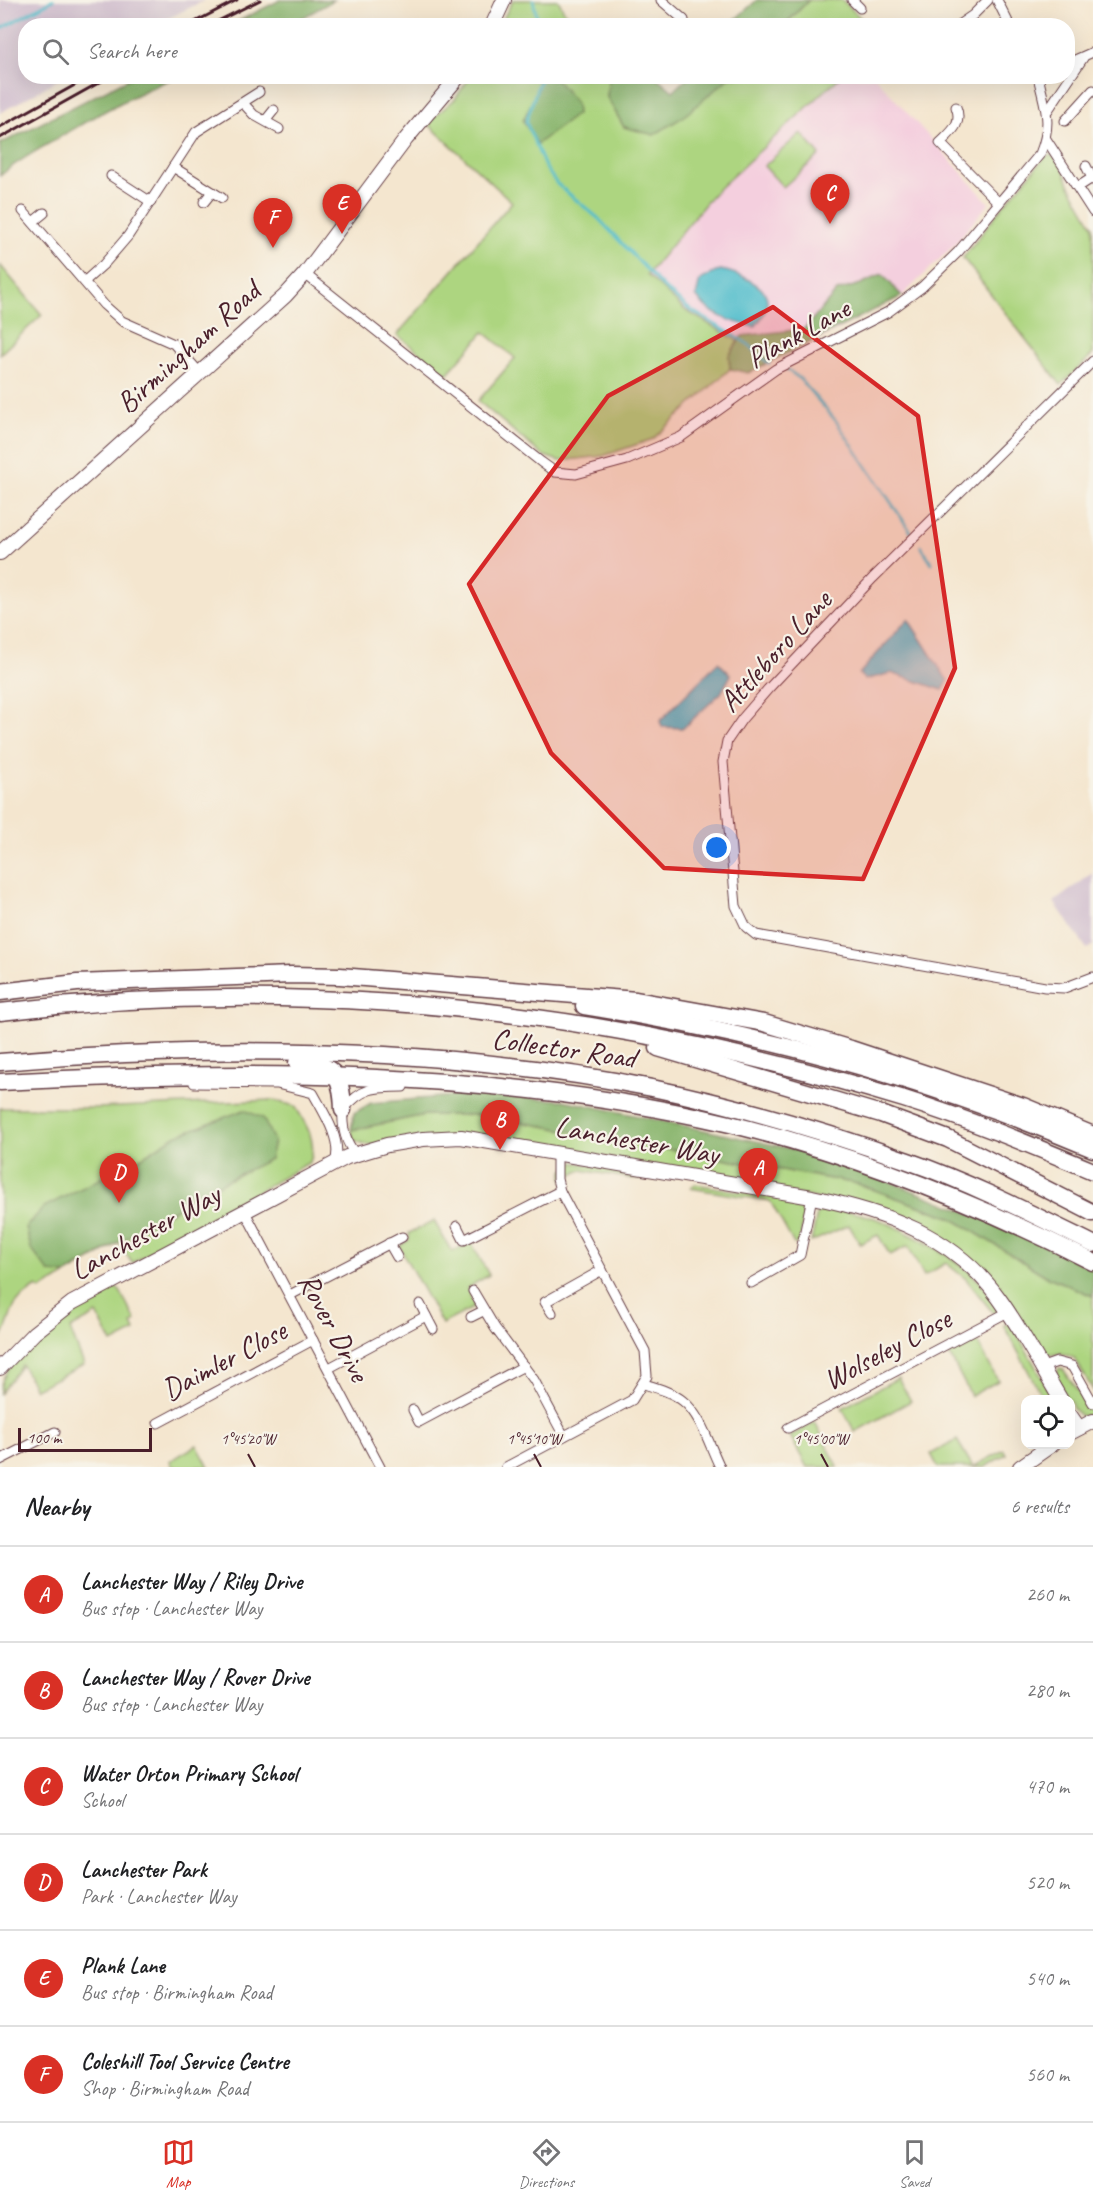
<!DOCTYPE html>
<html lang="en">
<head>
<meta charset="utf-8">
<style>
	body { margin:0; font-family:Caveat,sans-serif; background:#f2f2f2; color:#202124 }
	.controls { position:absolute; right:18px; bottom:18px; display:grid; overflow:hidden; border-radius:12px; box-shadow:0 6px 24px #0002 }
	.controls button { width:54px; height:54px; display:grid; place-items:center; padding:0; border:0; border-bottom:2px solid #e0e0e0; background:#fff; color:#202124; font:30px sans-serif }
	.scale { position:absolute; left:18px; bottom:15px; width:134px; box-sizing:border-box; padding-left:6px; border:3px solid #4a1f2b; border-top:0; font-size:16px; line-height:21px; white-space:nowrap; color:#4a1f2b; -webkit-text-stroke:4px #f7f3e8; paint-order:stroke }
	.you { position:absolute; left:717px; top:848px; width:21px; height:21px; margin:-15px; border:4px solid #fff; border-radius:50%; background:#1a73e8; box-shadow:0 0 0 9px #1a73e833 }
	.badge { display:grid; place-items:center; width:39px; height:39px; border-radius:50%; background:#d93025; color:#fff; font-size:20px; font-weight:700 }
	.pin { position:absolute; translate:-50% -50px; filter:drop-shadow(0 2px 3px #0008) }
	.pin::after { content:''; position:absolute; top:32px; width:21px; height:18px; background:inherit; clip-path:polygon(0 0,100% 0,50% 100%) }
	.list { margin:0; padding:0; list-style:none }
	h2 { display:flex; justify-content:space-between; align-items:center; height:78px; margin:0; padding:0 24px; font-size:26px }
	h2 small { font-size:20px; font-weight:400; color:#757577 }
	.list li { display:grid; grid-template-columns:39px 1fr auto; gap:18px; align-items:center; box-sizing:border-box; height:96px; padding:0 24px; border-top:2px solid #e0e0e0 }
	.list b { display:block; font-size:22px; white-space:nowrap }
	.list p { margin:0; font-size:20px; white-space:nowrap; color:#757577 }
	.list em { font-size:20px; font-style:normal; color:#757577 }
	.icon { flex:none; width:33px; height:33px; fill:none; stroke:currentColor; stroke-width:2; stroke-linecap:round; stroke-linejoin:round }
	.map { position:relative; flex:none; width:1093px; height:1467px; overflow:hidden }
	.search { position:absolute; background:#fff; box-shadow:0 6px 24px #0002; left:18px; right:18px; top:18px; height:66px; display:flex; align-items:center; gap:15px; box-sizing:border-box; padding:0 21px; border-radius:24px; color:#757577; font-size:22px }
	.sheet { height:654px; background:#fff }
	nav { display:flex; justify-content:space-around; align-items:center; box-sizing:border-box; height:84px; border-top:2px solid #e0e0e0; background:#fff; font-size:16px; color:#757577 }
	nav a { display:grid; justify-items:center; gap:3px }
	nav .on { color:#d93025 }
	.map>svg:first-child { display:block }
</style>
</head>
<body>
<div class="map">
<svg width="1093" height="1467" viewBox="0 0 1093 1467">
	<rect width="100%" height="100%" fill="#f7f3e8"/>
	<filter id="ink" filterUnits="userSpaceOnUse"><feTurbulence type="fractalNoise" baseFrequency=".0167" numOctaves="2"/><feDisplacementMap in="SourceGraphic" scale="12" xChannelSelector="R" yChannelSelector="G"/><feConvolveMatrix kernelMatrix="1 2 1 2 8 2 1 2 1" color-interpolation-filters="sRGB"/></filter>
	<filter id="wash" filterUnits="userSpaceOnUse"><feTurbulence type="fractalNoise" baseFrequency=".008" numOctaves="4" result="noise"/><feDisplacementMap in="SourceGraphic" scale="24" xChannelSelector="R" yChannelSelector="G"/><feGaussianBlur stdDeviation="1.35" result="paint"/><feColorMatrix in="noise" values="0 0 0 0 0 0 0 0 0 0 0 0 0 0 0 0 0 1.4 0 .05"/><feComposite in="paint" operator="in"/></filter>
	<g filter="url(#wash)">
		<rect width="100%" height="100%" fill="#f4e6cf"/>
		<!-- built -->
		<polygon fill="#f4cfde" points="840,77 875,77 989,203 954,245 902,296 813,343 748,344 738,341 685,310 646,275 714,193"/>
		<!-- industrial -->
		<g fill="#d0bdce">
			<polygon points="0,0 205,0 155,25 26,26 26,76 63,77 0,113"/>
			<polygon points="1093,873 1093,945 1087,949 1054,902"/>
		</g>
		<!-- green -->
		<g fill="#add580" stroke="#7c7a56" stroke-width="1.5">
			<polygon points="513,0 558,0 572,25 500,25"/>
			<polygon points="809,0 842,0 868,25 784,26"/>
			<polygon points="470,77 609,77 607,97 624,127 693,107 730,77 840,77 714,193 647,275 685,310 738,341 729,356 730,369 653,439 603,456 559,461 542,455 478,401 515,358 484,332 447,374 397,335 512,202 427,123 455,99"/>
			<polygon points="801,133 820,155 783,187 764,166"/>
			<polygon points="1052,155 1061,163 1069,184 1093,226 1093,354 1061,385 963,258 1002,207 1046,156"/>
			<polygon points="0,265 42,315 0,354"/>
			<path d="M272,1100l23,6c11,18 23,36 15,56l-178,101 -13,-20 -79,47 -3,-3c-34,21 -20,25 -37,53v-232h98z"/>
			<polygon points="425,1115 483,1115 858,1184 950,1217 1046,1276 1093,1296 1093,1390 1074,1358 1061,1353 1052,1355 1040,1349 1002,1293 888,1212 509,1139 367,1145 354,1140 351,1130"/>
			<polygon points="571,1162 636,1172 641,1180 581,1170 563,1180 563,1171"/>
			<polygon points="695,1184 798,1201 804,1212 800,1243 794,1244 770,1201 690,1188"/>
			<path d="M827,1207c20,4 40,7 58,15 37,17 99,49 114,89l-5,3 -28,-35 -20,-16 -22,13 -16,-30 -18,9 -12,-20 -18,9 -11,-19 -38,17 6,-28z"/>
			<polygon points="434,1221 452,1252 471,1242 489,1275 467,1288 475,1307 442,1324 399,1246 409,1240 409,1233"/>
			<path d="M115,1287l5,4 16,30 -4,3 3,7 -23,12 -15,-29 -27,15 14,36 -49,24 -13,-24 -22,28c0,-40 81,-90 115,-106z"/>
			<polygon points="1011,1323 1054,1399 1043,1399 1004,1325"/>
			<polygon points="975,1337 998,1381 971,1396 948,1352"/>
			<polygon points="1059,1368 1063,1369 1092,1412 1091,1416 1081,1416 1073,1409 1070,1400 1067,1399 1055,1376"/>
			<polygon points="898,1378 911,1401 855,1432 842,1408"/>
			<polygon points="815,1422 838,1467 807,1467 790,1436"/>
			<polygon points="957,1440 973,1467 1004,1450 1006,1454 985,1467 938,1467 931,1454"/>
			<polygon points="197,1445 209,1467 173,1467 170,1461"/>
		</g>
		<!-- forest -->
		<g fill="#8ab66e" stroke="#6a6a4c" stroke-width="1.5">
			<polygon points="280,0 334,0 290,25 231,25"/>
			<polygon points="757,0 809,0 784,25 729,25"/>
			<path d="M132,77h44c-42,17 -79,38 -118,61 -21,13 -40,22 -58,38v-32z"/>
			<polygon points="537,77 554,77 576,103 577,114 537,144 523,121 538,88"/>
			<polygon points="609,77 656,77 673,91 688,77 730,77 683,117 654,135 624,127 607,97"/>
			<polygon points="882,274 902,296 748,373 730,369 729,356 742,336 804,329 837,291 861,284"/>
			<polygon points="465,1095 563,1100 825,1156 1015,1231 1093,1269 1093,1296 1046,1276 950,1217 858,1184 483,1115 425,1115 351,1130 354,1113 371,1103"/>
			<polygon points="244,1110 263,1118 274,1141 270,1159 206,1191 66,1274 49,1272 31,1249 26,1227 44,1207 139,1159 175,1136"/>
		</g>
		<!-- water -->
		<g fill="#51bdcc" stroke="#4e6e7c" stroke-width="1.5">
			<path d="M720,270c14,2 46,14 47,30 1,10 -6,19 -12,27 -23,-5 -45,-11 -59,-31l4,-16z"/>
			<polygon points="908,619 948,681 943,690 891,673 865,680 859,674"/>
			<polygon points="718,662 731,675 721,693 683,728 662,727 660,721"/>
		</g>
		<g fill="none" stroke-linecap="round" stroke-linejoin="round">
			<!-- stream -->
			<g stroke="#51bdcc" stroke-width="3">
				<polyline points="533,0 539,26"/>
				<polyline points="0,29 53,0"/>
				<polyline points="541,76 526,122 545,167 557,184 598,218 663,287 689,309 748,344 769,364"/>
				<polyline points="785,368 799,378 836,421 911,532"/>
				<polyline points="921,546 932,563"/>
			</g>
		</g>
	</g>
	<g filter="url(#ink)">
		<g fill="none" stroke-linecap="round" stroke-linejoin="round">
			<!-- street casing -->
			<g stroke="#643d44" stroke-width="11">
				<g id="street">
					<polyline points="661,0 684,20"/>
					<polyline points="852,0 860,8"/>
					<polyline points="997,0 1010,26"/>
					<polyline points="957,26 973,15 988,0"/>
					<polyline points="1068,63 1093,52"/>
					<polyline points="243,103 254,115 279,129"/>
					<path d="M956,107c7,17 -5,25 -16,36l59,60"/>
					<polyline points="1048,110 1083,58"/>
					<polyline points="266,120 274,110"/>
					<polyline points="1065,121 1093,90"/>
					<polyline points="1046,139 1093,212"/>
					<polyline points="1086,166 1093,180"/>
					<polyline points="173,167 222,198"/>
					<polyline points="111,176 151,202"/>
					<polyline points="1078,187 1092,178"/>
					<polyline points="204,202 212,192"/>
					<polyline points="23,211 104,305 122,321 174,344 199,372"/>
					<polyline points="33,222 44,213"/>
					<path d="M305,274l236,188 14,10 21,2 51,-14 54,-23 95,-68 112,-57 34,-25 36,-35 82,-98c13,-33 5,-45 -2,-78"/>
					<polyline points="85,281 104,264 128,236 196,132 259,92"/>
					<polyline points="1093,361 873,578 768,689 742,719 727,741 723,762 736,906 746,927 756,935 1045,987 1064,988 1093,977"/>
					<path d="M194,1083l83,1 36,9c10,18 30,48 22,69"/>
					<path d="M355,1153c-10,-11 -13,-28 -12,-43 19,-23 32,-23 60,-23"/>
					<polyline points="244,1210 380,1467"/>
					<polyline points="457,1226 464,1240 560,1191"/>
					<polyline points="389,1243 397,1257"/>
					<polyline points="751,1283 800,1255 812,1197"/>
					<polyline points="473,1291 495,1328 534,1380 564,1436"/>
					<polyline points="290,1295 402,1237"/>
					<polyline points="420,1304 433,1329"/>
					<polyline points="552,1313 545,1302 602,1270"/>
					<polyline points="471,1317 483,1311"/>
					<polyline points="1043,1367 1057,1362 1072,1366 1093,1403"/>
					<polyline points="329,1368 426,1316"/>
					<path d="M644,1384c13,4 28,8 39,17 18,14 27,46 37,66"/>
					<polyline points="413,1410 419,1422 524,1366"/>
					<polyline points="158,1423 313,1340"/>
					<polyline points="788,1428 1008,1312"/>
					<polyline points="0,1460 55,1432"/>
					<polyline points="506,1467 632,1400 647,1376 645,1351 560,1191 557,1179 557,1153"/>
				</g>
			</g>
			<!-- secondary casing -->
			<g stroke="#643d44" stroke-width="16">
				<g id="secondary">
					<polyline points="492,26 504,0"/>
					<polyline points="0,553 285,296 305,274 406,139 459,76"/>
					<path d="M0,1368l34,-35 38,-30 275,-146 40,-12 36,-6 38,-2 351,60c73,15 141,38 186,100 24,33 42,68 63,103"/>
					<polyline points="1070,1415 1079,1428"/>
					<polyline points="1070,1433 1093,1421"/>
					<polyline points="1020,1467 1053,1444"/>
				</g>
			</g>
			<!-- highway casing -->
			<g stroke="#643d44" stroke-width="19">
				<g id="highway">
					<polyline points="0,992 77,983 291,975 340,976 636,1000 764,1023 851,1049 1023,1106 1093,1135"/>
					<path d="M584,1006c174,27 347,74 509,143"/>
					<path d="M0,1012c308,-36 608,-3 904,87 64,20 127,46 189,72"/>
					<polyline points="658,1048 881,1114 948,1139 1093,1213"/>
					<path d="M0,1062c217,-18 439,-16 652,26 87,18 172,43 256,73 63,22 124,53 185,83"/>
					<path d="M297,1063c36,1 45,10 46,47"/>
					<path d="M0,1082c240,-13 495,-13 730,42 127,31 247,79 363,138"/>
				</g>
			</g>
			<!-- street -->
			<use href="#street" stroke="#fff" stroke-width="9"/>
			<!-- secondary -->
			<use href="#secondary" stroke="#fff" stroke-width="14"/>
			<!-- highway -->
			<use href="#highway" stroke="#fff" stroke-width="16"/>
			<!-- rail -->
			<g stroke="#4a1f2b" stroke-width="3">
				<polyline points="187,26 237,0"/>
				<polyline points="208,26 260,0"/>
				<polyline points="0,127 91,76"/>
				<polyline points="0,138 111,76"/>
			</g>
		</g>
	</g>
	<!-- marked area -->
	<path fill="#d62828" fill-opacity="0.2" stroke="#d62828" stroke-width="4.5" stroke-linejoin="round" d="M773,307l145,109 37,252 -92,211 -199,-11 -113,-115 -82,-169 139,-188z"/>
	<!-- ticks -->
	<path fill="none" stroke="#4a1f2b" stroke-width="2" d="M248,1454l7,13M534,1454l7,13M821,1454l7,13"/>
	<g text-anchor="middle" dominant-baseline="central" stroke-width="4.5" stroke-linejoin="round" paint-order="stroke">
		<!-- street labels -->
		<g font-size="30" fill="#4a1f2b" stroke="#f7f3e8">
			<text transform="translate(798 333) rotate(-29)">Plank Lane</text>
			<text transform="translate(188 347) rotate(-42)">Birmingham Road</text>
			<text transform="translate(775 651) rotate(-48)">Attleboro Lane</text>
			<text transform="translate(564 1048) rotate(8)">Collector Road</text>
			<text transform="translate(637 1140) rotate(10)">Lanchester Way</text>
			<text transform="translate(145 1232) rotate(-29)">Lanchester Way</text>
			<text transform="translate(334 1327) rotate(62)">Rover Drive</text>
			<text transform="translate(887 1349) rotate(-28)">Wolseley Close</text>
			<text transform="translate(224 1360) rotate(-28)">Daimler Close</text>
		</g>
	</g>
	<g font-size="15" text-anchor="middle" fill="#4a1f2b" stroke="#f7f3e8" stroke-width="4.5" stroke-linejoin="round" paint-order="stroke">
		<text x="248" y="1444">1°45'20"W</text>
		<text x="534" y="1444">1°45'10"W</text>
		<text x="821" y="1444">1°45'00"W</text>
	</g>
</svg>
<div class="controls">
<button><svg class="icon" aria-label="locate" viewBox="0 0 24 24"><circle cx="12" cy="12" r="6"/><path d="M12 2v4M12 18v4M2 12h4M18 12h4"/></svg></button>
</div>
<div class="scale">100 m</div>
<div class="you"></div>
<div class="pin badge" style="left:758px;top:1198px">A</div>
<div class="pin badge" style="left:500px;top:1150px">B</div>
<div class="pin badge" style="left:830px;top:224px">C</div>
<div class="pin badge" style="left:119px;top:1203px">D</div>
<div class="pin badge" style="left:342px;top:234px">E</div>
<div class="pin badge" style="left:273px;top:248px">F</div>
<div class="search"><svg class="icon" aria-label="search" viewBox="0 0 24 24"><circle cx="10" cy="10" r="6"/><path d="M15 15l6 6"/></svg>Search here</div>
</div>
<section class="sheet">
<h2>Nearby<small>6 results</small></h2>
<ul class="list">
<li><span class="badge">A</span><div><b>Lanchester Way / Riley Drive</b><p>Bus stop · Lanchester Way</p></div><em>260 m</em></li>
<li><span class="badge">B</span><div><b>Lanchester Way / Rover Drive</b><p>Bus stop · Lanchester Way</p></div><em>280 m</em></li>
<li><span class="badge">C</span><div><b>Water Orton Primary School</b><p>School</p></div><em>470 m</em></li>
<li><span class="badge">D</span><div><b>Lanchester Park</b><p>Park · Lanchester Way</p></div><em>520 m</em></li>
<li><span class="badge">E</span><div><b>Plank Lane</b><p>Bus stop · Birmingham Road</p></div><em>540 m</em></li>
<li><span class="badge">F</span><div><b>Coleshill Tool Service Centre</b><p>Shop · Birmingham Road</p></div><em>560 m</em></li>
</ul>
</section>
<nav>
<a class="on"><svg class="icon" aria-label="map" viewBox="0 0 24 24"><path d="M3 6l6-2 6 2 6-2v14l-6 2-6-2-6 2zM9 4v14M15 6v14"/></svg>Map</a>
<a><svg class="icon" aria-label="directions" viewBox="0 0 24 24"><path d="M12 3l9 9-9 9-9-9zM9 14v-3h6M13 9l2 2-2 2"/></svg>Directions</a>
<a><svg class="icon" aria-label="saved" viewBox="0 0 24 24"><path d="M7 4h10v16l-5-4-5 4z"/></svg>Saved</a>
</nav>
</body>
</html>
